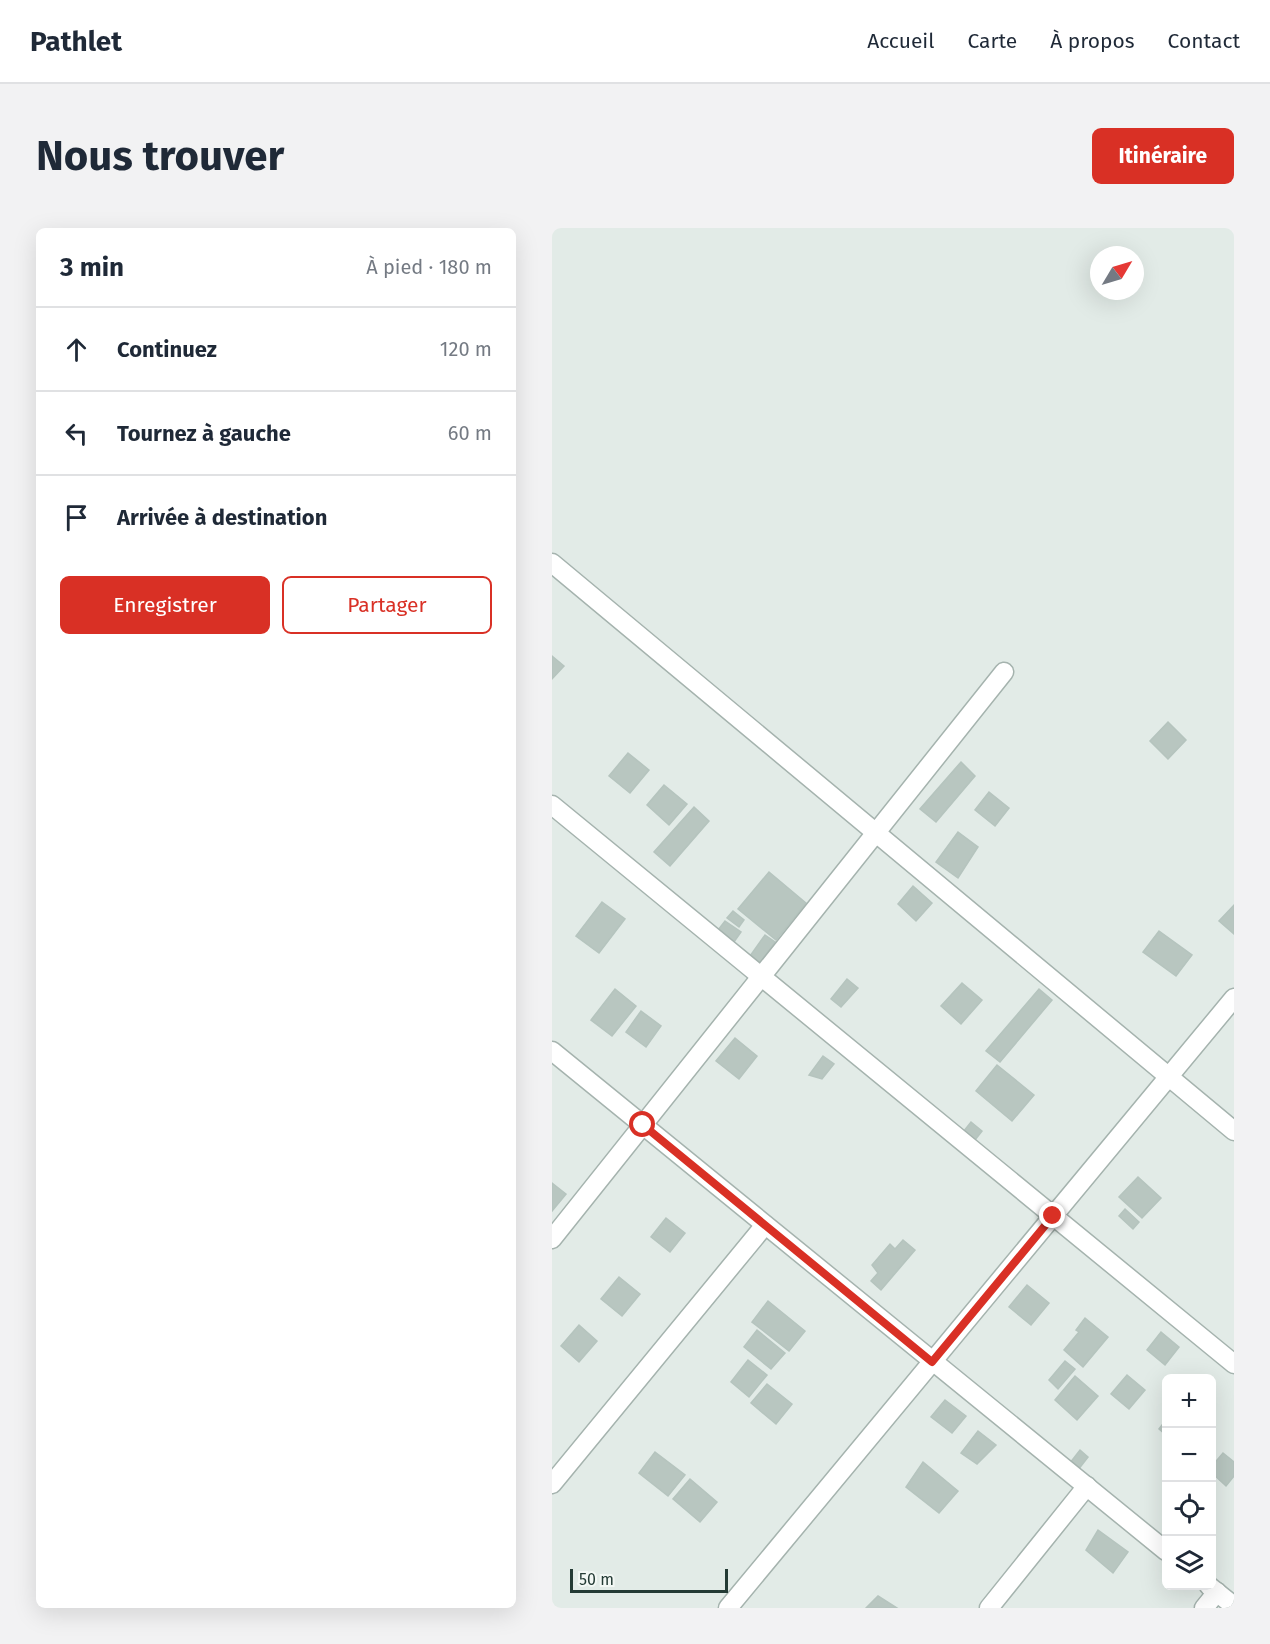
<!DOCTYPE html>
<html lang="fr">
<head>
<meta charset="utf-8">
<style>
	body { margin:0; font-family:"Fira Sans",sans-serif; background:#f2f2f3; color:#1f2937 }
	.controls { position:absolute; right:18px; bottom:18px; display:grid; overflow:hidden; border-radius:9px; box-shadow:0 6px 24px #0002 }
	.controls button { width:54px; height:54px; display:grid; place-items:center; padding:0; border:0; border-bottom:2px solid #e0e1e3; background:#fff; color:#1f2937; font:30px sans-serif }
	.compass { position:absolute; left:538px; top:18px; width:54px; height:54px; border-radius:50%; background:#fff; box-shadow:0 6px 24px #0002; rotate:52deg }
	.scale { position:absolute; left:18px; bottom:15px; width:158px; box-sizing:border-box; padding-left:6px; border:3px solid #243b35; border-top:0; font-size:16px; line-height:21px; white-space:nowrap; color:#243b35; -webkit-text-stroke:4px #f3f8f5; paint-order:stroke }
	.stop { position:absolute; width:18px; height:18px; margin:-14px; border:4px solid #d93025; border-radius:50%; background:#fff }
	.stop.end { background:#d93025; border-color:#fff; box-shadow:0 2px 6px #0008 }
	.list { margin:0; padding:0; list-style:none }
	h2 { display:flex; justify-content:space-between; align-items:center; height:78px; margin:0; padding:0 24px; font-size:26px }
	h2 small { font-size:20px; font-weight:400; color:#747a83 }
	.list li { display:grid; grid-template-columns:39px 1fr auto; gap:18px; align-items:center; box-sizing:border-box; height:84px; padding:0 24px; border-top:2px solid #e0e1e3 }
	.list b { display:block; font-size:22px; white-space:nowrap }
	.list em { font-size:20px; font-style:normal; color:#747a83 }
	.actions { display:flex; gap:12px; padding:18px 24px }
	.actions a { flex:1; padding:14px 0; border:2px solid #d93025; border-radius:9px; text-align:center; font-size:21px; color:#d93025 }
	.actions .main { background:#d93025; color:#fff }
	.icon { flex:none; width:33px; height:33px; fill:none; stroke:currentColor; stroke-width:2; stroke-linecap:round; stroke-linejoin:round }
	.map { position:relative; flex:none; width:682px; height:1380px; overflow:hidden; border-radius:9px }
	header { display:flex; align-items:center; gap:36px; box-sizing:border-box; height:84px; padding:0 30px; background:#fff; border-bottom:2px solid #e0e1e3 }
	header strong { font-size:28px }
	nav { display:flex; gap:33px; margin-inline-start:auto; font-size:21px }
	.intro { display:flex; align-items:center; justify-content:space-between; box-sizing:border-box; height:144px; padding:0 36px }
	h1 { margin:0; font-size:42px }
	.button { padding:15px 27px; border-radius:9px; background:#d93025; color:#fff; font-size:21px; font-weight:700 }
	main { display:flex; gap:36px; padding:0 36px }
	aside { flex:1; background:#fff; border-radius:9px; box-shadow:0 6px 24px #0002 }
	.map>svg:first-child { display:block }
</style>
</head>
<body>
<header>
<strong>Pathlet</strong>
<nav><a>Accueil</a><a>Carte</a><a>À propos</a><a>Contact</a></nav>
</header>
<div class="intro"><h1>Nous trouver</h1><a class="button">Itinéraire</a></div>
<main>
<aside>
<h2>3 min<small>À pied · 180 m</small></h2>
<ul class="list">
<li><svg class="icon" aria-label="ahead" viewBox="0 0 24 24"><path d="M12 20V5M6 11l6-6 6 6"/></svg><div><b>Continuez</b></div><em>120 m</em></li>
<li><svg class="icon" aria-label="left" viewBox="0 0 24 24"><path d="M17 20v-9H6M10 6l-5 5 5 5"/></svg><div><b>Tournez à gauche</b></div><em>60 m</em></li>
<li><svg class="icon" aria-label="arrive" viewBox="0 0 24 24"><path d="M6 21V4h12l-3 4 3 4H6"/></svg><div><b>Arrivée à destination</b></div></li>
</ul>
<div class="actions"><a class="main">Enregistrer</a><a>Partager</a></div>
</aside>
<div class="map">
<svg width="682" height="1380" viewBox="0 0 682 1380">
	<rect width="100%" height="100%" fill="#e2ebe7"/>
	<!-- building -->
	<g fill="#b8c6c0" stroke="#b5c4be" stroke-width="1.5">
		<polygon points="0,428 12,438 0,451"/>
		<polygon points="616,494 634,512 616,531 598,513"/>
		<polygon points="76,525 97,542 78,565 57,548"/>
		<polygon points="409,534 423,548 384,594 368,581"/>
		<polygon points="112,557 135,576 117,597 95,577"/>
		<polygon points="437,564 457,580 443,598 423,582"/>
		<polygon points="142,579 157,593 118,638 102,624"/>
		<polygon points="406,604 426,619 406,650 384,634"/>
		<polygon points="217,644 254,675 224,712 186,681"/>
		<polygon points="361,658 380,675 364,693 346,676"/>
		<polygon points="50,674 73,691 47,725 24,708"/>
		<polygon points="682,677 682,706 667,693"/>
		<polygon points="181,683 192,692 187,699 175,690"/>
		<polygon points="173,693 189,704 182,714 166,702"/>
		<polygon points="607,703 640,727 624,748 591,724"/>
		<polygon points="213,707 223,714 208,735 198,728"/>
		<polygon points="295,751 306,760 289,779 279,771"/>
		<polygon points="410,755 430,772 409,796 389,778"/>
		<polygon points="63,761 84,778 60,808 39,792"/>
		<polygon points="487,761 500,772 448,834 434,823"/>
		<polygon points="89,783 109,798 94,819 74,804"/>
		<polygon points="183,810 205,828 187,851 164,833"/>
		<polygon points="271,828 282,836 270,851 257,847"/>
		<polygon points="445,837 482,867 460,893 424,863"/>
		<polygon points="419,894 430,903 423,912 412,903"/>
		<polygon points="586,949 609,970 590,990 567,969"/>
		<polygon points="0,955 14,966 0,983"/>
		<polygon points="573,981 587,994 581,1001 567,988"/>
		<polygon points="114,990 133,1005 118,1024 99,1009"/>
		<polygon points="351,1012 363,1022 329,1062 319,1053 326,1045 320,1037 338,1016 343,1021"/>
		<polygon points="67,1049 88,1066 70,1088 49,1071"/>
		<polygon points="475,1057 497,1075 479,1097 457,1079"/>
		<polygon points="216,1073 253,1103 237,1123 200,1094"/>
		<polygon points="533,1090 556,1109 531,1139 512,1122 527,1104 524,1102"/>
		<polygon points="27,1097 45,1113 27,1134 9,1118"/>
		<polygon points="205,1102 233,1125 219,1141 192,1119"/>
		<polygon points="609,1104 627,1119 613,1137 595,1122"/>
		<polygon points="196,1132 215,1147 197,1169 179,1154"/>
		<polygon points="513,1133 523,1141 506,1161 497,1152"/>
		<polygon points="575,1147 593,1162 577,1181 559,1166"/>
		<polygon points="523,1148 546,1168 525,1192 503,1172"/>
		<polygon points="215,1156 240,1176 224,1196 199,1175"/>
		<polygon points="393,1172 414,1188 400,1205 379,1189"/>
		<polygon points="614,1192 614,1207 607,1201"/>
		<polygon points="426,1203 444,1217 425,1236 409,1225"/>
		<polygon points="528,1222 536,1229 526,1242 518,1235"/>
		<polygon points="103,1224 133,1247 116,1268 87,1245"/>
		<polygon points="671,1225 682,1234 682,1248 674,1258 660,1245 660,1238"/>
		<polygon points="371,1234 406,1263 387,1285 354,1259"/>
		<polygon points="138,1251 165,1274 148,1294 121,1271"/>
		<polygon points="546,1302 576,1324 561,1345 534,1322"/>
		<polygon points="326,1368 345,1380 314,1380"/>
	</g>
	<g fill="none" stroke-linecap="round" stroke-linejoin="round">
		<!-- street casing -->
		<g stroke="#a5b3ae" stroke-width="21">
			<g id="street">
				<polyline points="0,335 682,903"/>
				<polyline points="0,577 682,1136"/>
				<polyline points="0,823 614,1323"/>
				<polyline points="0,1011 452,444"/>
				<polyline points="0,1256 213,997"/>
				<polyline points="657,1358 682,1378"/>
				<polyline points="176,1380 682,770"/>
				<polyline points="437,1380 535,1258"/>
				<polyline points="652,1380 665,1364"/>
			</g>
		</g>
		<!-- street -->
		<use href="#street" stroke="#fff" stroke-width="18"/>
	</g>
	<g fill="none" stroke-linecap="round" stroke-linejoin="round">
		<!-- route -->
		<polyline stroke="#d93025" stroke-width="8" points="91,897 380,1134 501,988"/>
	</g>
</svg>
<div class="controls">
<button>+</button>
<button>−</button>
<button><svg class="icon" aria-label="locate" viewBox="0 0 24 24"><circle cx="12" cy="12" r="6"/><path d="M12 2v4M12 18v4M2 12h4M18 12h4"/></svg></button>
<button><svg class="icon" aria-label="layers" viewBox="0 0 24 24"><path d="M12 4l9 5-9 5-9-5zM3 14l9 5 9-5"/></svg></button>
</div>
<svg class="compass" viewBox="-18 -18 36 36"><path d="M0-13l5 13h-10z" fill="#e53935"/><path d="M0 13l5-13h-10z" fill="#747a83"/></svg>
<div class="scale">50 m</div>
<div class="stop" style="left:91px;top:897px"></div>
<div class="stop end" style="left:501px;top:988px"></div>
</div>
</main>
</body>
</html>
